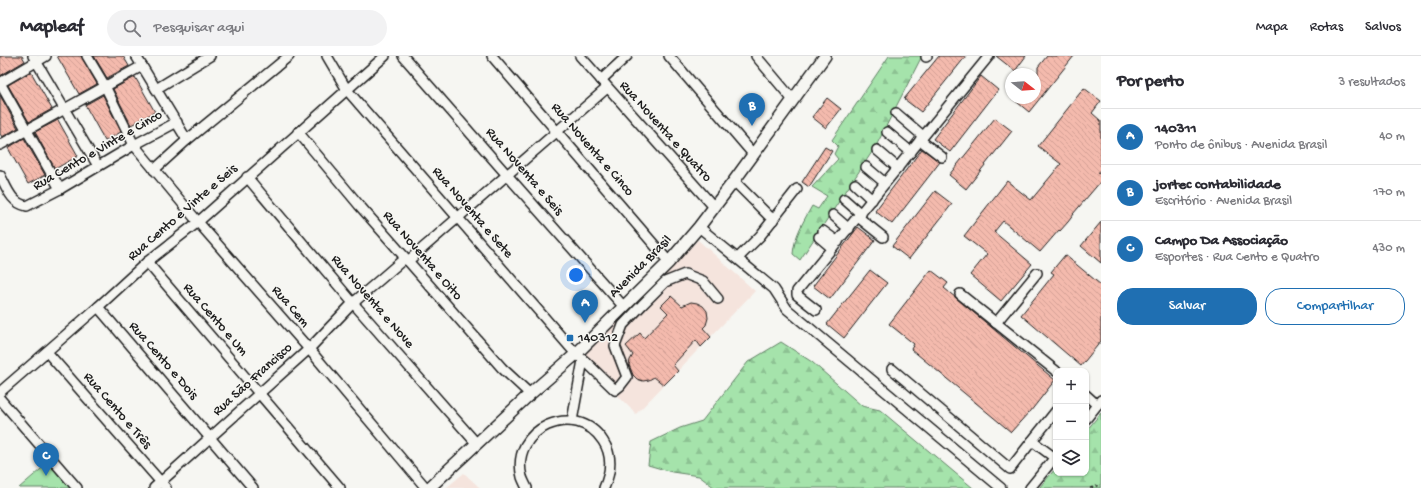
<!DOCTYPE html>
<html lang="pt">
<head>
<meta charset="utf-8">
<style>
	body { margin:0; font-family:"Gochi Hand",sans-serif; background:#f2f2f3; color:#2b2b33 }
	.controls { position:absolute; right:12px; bottom:12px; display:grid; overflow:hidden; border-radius:8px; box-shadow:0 1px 3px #0004 }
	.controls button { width:36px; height:36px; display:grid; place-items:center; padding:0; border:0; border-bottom:1px solid #e1e1e2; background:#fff; color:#2b2b33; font:20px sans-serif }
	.compass { position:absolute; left:1005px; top:12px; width:36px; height:36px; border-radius:50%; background:#fff; box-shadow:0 1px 3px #0004; rotate:107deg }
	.you { position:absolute; left:576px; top:219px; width:14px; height:14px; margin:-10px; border:3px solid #fff; border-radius:50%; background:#1a73e8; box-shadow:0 0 0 6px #1a73e833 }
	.badge { display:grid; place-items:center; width:26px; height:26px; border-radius:50%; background:#1f6fb2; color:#fff; font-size:13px; font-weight:700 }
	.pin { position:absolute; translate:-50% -33px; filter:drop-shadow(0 1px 2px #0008) }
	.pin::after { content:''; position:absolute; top:21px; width:14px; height:12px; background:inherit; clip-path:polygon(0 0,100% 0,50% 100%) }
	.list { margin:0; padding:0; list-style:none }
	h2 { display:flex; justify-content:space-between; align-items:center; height:52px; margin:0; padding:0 16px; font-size:17px }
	h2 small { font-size:13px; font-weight:400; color:#7c7c81 }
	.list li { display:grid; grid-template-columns:26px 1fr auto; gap:12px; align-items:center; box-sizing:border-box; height:56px; padding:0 16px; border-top:1px solid #e1e1e2 }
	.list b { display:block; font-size:15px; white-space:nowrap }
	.list p { margin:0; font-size:13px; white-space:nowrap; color:#7c7c81 }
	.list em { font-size:13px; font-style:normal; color:#7c7c81 }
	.actions { display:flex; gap:8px; padding:12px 16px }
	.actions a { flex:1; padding:9px 0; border:1px solid #1f6fb2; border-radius:16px; text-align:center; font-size:14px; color:#1f6fb2 }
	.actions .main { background:#1f6fb2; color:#fff }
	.icon { flex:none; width:22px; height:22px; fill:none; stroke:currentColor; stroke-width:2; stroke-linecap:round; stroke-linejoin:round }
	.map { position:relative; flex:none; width:1101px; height:432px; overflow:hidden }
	header { display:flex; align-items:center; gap:24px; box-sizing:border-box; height:56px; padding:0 20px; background:#fff; border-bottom:1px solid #e1e1e2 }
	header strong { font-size:19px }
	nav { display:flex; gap:22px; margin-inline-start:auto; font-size:14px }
	.search { width:280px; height:36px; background:#f2f2f3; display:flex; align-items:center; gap:10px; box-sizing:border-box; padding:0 14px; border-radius:22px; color:#7c7c81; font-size:15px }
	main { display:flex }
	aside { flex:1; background:#fff }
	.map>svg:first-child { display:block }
</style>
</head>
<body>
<header>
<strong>Mapleaf</strong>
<div class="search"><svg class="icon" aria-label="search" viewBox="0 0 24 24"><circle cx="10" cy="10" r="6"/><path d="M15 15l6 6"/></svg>Pesquisar aqui</div>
<nav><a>Mapa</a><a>Rotas</a><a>Salvos</a></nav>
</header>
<main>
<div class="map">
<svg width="1101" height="432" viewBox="0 0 1101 432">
	<defs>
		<pattern id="forest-firs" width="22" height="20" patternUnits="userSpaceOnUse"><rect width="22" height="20" fill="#a5e3ab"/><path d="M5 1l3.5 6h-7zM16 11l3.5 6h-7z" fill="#8dc293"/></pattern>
		<pattern id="building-back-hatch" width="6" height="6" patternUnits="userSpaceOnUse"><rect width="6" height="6" fill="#f4baad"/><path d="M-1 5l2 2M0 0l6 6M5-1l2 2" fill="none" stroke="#d19f94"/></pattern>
	</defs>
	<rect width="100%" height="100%" fill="#f6f6f2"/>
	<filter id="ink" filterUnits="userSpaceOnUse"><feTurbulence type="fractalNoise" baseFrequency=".025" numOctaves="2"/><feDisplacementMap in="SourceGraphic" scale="8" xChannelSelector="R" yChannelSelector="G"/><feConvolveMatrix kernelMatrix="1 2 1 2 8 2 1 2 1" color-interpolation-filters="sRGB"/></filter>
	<g filter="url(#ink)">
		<!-- built -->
		<g fill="#f5e4dd">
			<polygon points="698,184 755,235 636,358 580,302"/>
			<polygon points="464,417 480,432 446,432"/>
		</g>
		<!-- forest -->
		<g fill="url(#forest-firs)" stroke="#608064">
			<path d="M889,0h33l-46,90 -76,114 -7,-6c1,-17 11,-34 19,-48l6,3 9,-13 -15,-9 26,-28 -4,-5 4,-8 -6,-6z"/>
			<polygon points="781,286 812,306 862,350 880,354 973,432 715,432 699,420 672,416 648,409 651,386 680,372 702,365 748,306"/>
			<polygon points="1101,357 1101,432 1039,432 1056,412 1056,417 1086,417 1086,375"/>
		</g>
		<!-- pitch -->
		<polygon fill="#a5e3ab" stroke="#608064" points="48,407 70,432 19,432"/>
		<!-- building -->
		<g fill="url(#building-back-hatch)" stroke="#1c1c1c">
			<polygon points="0,0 22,0 25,5 0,20"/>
			<polygon points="57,0 81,0 97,28 79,38"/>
			<polygon points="94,0 123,0 129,10 107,22"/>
			<polygon points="939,0 966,0 921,56 904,43"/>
			<polygon points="996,0 1026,0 1015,15"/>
			<polygon points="1047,0 1074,0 1029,56 1012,42 1035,42 1035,18 1038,21 1038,11"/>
			<polygon points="31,16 52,53 29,66 8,29"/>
			<polygon points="981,20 998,34 950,96 933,83"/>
			<polygon points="135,21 155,56 131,69 113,33"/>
			<polygon points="1084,32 1101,45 1092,57 1101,65 1101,113 1098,117 1101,119 1101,125 1073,158 1074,158 1068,166 1060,175 1059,174 1040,196 1003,165 994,176 1032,208 1001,245 970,219 987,198 964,180 1007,125 1031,144 1061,108 1038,90"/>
			<polygon points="0,39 18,72 2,81 0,78"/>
			<polygon points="103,39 121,76 105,85 85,49"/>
			<polygon points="827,42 841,53 826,72 812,61"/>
			<polygon points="995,62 1012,75 966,133 949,119"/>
			<polygon points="58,64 78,100 55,113 35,76"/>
			<polygon points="24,82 45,119 28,128 8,92"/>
			<polygon points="825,91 832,95 809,131 802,126"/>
			<polygon points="922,93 940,106 892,168 875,155"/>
			<polygon points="935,135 952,148 909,203 892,190"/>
			<polygon points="1101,166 1101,207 1081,190"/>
			<polygon points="858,171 875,184 830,243 813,230"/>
			<polygon points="1065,199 1101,229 1101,285 1081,310 1021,259 1054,218 1051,216"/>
			<polygon points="870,214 887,227 844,282 827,268"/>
			<polygon points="931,214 948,227 944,232 1055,324 1030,356 1029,356 1011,376 911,293 914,288 889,268"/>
			<polygon points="671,240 682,250 691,246 697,247 703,250 707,255 708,262 706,269 703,272 711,281 701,291 696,284 673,309 678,315 664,329 654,321 649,324 643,325 637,323 633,319 629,309 630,304 633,299 626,290 640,277 644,282 668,257 661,250"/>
		</g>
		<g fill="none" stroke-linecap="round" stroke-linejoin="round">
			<!-- minor casing -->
			<g stroke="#1c1c1c" stroke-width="12">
				<g id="minor">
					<polyline points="33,0 98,110"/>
					<polyline points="87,0 105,30 134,89 198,166 309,293 426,432"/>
					<polyline points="136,0 187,84"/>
					<polyline points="327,0 347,34 576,298 587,307 615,334 620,330 627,321 615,290 623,269 642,249 665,226 685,218 703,225 718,243"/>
					<polyline points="403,0 507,119 624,251"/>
					<polyline points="492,0 669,206"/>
					<polyline points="580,0 714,151"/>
					<polyline points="669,0 753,98"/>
					<polyline points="756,0 793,44"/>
					<polyline points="926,1 927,0"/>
					<polyline points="601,24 627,0"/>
					<polyline points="0,27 60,133"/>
					<polyline points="0,27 46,0"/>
					<polyline points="156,33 210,0"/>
					<polyline points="896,57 923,80"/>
					<polyline points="298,76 359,149 502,312 530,338"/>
					<polyline points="887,76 911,96"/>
					<polyline points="920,84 942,101"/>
					<polyline points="0,89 142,10"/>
					<polyline points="877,94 898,112"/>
					<polyline points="866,111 885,127"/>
					<polyline points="154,114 187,84 289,0"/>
					<path d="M0,119c7,13 11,28 27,31l33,-17 74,-44 43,-23"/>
					<polyline points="247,121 353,247 477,388"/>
					<polyline points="734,125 773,164"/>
					<polyline points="855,128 872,144"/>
					<polyline points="844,143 861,158"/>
					<polyline points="833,159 849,173"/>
					<polyline points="858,161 883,181"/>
					<polyline points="699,171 774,233 787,253 1001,432"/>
					<polyline points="823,175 838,186"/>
					<polyline points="819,181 832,192"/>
					<polyline points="738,202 760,180 797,133"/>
					<polyline points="408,205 607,32"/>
					<polyline points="147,206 340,432"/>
					<polyline points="960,238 1056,315"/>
					<polyline points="98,251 253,432"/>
					<polyline points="816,254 797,239 797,235 989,0"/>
					<polyline points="996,267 1037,217"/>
					<polyline points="47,296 166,432"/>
					<polyline points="892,313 1010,413 1032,385 1055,402"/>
					<polyline points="0,336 98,251 147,206 198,166 385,0"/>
					<polyline points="1086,339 1097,349"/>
					<polyline points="0,343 77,432"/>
					<polyline points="1086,363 1101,344"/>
					<polyline points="572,365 583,304"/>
					<polyline points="1032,385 1056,355"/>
					<polyline points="154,432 309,293 353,247 405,202"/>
					<path d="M527,432c-2,-4 -4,-8 -5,-11 -13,-48 54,-78 81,-36 10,15 8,31 1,47"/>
					<polyline points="1030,432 1056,400"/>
				</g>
			</g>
			<!-- major casing -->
			<g stroke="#1c1c1c" stroke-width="14">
				<polyline id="major" points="429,432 530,338 576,298 669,206 699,171 734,125 825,0"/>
			</g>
			<!-- path -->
			<polyline stroke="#1c1c1c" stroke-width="1.5" stroke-dasharray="3 3" stroke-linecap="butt" points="1090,432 1101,429"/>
			<!-- minor -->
			<use href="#minor" stroke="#f6f6f2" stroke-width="9"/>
			<!-- major -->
			<use href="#major" stroke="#f6f6f2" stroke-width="11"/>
		</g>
	</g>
	<!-- markers -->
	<rect fill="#1f6fb2" stroke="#f6f6f2" stroke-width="1.5" x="566" y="278" width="8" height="8" rx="2"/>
	<g text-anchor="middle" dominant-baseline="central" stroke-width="3" stroke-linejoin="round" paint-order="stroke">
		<!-- street labels -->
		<g font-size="14" fill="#1c1c1c" stroke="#f6f6f2">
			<text transform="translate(665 76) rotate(48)">Rua Noventa e Quatro</text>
			<text transform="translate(592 94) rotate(49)">Rua Noventa e Cinco</text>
			<text transform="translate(98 95) rotate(-30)">Rua Cento e Vinte e Cinco</text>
			<text transform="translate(524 116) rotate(49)">Rua Noventa e Seis</text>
			<text transform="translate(183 157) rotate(-41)">Rua Cento e Vinte e Seis</text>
			<text transform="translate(472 157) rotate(49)">Rua Noventa e Sete</text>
			<text transform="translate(422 200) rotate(49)">Rua Noventa e Oito</text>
			<text transform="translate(641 211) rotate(-45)">Avenida Brasil</text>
			<text transform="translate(372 246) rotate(49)">Rua Noventa e Nove</text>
			<text transform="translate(290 251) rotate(49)">Rua Cem</text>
			<text transform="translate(215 264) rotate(49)">Rua Cento e Um</text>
			<text transform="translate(163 305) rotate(49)">Rua Cento e Dois</text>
			<text transform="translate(253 324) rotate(-42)">Rua São Francisco</text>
			<text transform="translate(117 355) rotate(49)">Rua Cento e Três</text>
		</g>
		<!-- poi labels -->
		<g font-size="14" fill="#1c1c1c" stroke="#f6f6f2" text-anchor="start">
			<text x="578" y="282">140312</text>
		</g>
	</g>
</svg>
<div class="controls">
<button>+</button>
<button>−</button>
<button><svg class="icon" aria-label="layers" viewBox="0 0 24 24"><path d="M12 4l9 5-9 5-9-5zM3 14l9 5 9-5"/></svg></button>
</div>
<svg class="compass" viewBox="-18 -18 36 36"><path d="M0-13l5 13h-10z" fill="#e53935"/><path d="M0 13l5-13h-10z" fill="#7c7c81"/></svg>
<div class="you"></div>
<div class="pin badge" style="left:585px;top:267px">A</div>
<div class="pin badge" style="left:752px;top:70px">B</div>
<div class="pin badge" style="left:46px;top:420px">C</div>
</div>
<aside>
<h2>Por perto<small>3 resultados</small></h2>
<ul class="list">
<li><span class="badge">A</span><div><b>140311</b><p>Ponto de ônibus · Avenida Brasil</p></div><em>40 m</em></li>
<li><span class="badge">B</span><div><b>jortec contabilidade</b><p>Escritório · Avenida Brasil</p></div><em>170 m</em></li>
<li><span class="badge">C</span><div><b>Campo Da Associação</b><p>Esportes · Rua Cento e Quatro</p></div><em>430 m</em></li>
</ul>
<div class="actions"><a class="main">Salvar</a><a>Compartilhar</a></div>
</aside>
</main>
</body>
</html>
